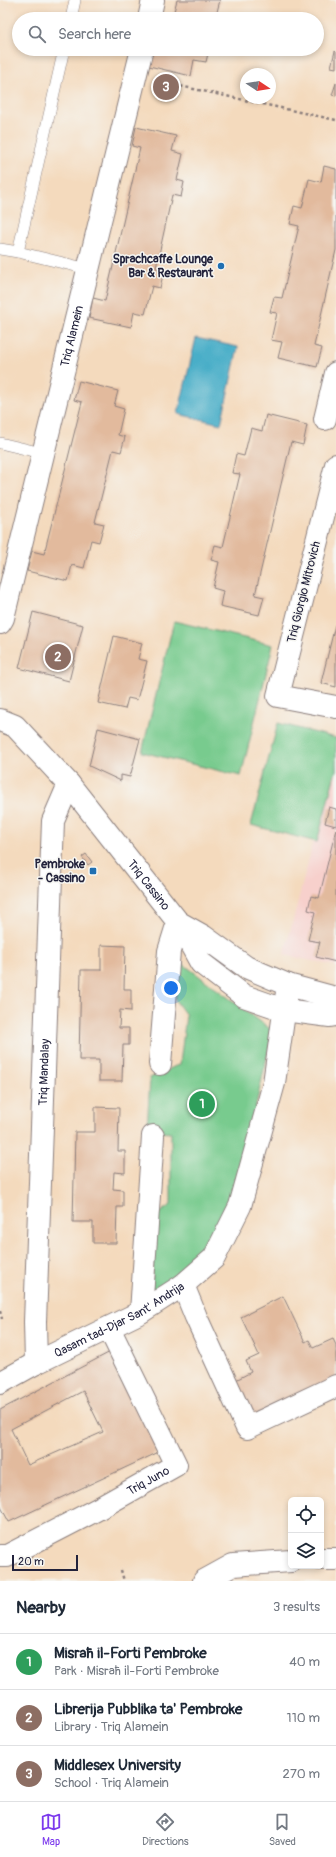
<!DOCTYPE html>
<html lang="en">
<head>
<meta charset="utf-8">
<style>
	body { margin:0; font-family:Pangolin,sans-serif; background:#f6f6f7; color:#1f2937 }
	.controls { position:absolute; right:12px; bottom:12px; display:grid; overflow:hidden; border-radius:6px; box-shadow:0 2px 6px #0003 }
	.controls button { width:36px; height:36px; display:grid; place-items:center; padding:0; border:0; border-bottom:1px solid #e0e1e3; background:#fff; color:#1f2937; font:20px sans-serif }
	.compass { position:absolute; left:240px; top:68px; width:36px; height:36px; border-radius:50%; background:#fff; box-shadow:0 2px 6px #0003; rotate:102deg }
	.scale { position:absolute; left:12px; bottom:10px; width:66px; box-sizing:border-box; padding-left:4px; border:2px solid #22223b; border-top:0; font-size:11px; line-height:14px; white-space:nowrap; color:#22223b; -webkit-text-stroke:3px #f6f6f2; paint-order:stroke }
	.you { position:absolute; left:171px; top:988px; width:14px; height:14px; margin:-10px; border:3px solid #fff; border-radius:50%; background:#1a73e8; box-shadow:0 0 0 6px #1a73e833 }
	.badge { display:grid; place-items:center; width:26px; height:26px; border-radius:50%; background:#7c3aed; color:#fff; font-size:13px; font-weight:700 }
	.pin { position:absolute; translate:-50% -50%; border:2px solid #fff; box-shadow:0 1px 4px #0006 }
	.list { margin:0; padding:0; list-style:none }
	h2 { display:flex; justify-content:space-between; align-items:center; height:52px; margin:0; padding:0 16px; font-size:17px }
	h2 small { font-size:13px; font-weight:400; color:#747a83 }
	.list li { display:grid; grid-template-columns:26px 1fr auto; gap:12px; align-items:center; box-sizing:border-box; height:56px; padding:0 16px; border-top:1px solid #e0e1e3 }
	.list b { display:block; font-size:15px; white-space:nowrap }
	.list p { margin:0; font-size:13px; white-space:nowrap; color:#747a83 }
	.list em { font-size:13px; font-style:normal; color:#747a83 }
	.icon { flex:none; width:22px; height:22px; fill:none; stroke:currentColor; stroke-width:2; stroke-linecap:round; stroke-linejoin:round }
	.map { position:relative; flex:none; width:336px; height:1581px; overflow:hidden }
	.search { position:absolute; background:#fff; box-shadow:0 2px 6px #0003; left:12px; right:12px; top:12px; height:44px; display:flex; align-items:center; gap:10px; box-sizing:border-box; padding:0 14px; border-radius:22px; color:#747a83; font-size:15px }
	.sheet { height:220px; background:#fff }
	nav { display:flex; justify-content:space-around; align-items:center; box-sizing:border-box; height:56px; border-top:1px solid #e0e1e3; background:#fff; font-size:11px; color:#747a83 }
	nav a { display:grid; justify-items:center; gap:2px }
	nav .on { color:#7c3aed }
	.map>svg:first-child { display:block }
</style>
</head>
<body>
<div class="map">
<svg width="336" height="1581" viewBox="0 0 336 1581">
	<rect width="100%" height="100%" fill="#f6f6f2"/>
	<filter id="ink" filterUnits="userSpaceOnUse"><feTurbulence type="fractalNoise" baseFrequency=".025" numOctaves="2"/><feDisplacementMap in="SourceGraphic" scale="8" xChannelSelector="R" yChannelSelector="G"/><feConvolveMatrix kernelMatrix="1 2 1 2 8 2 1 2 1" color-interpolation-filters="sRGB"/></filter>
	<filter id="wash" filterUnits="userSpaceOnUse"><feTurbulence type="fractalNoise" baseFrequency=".012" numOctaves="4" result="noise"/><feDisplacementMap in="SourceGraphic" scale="16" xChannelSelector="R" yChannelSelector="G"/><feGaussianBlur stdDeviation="0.9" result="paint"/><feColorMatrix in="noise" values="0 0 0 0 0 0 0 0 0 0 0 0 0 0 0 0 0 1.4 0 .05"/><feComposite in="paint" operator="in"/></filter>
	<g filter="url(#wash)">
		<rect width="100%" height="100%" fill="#f4dabd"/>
		<!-- built -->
		<polygon fill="#f7d0cc" points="336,754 336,966 284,955"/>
		<!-- green -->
		<g fill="#78cb8e" stroke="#4d7664">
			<polygon points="174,621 273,645 241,776 142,752"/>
			<polygon points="278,723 336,738 336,770 317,842 251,825"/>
			<polygon points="179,961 273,1031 231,1213 199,1256 159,1291 151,1289 157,1214 171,1205 171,1133 147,1131 150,1078 180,1064 186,1015 175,1000"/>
		</g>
		<!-- water -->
		<polygon fill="#49aec8" stroke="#366882" points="196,338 238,347 221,424 178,414"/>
		<g id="blocks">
			<!-- building -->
			<g fill="#e2ba9d" fill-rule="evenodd">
				<polygon points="177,0 220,0 216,16 225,18 224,19 172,19"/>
				<polygon points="153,49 209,49 206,62 194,60 191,76 149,66"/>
				<polygon points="335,51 336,52 336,68 331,67"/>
				<polygon points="336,83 336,96 332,95"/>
				<polygon points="136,127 176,136 172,151 183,154 177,180 184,182 181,197 172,195 156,268 164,270 160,288 152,286 145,314 134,312 131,327 89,318 93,298 105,301 140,148 132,146"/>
				<polygon points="324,166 336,169 336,250 314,346 322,348 317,367 278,358 282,342 271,340 277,313 270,312 274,297 282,298 299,226 290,224 294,206 302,208 309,179 321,182"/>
				<polygon points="79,381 118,391 114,406 124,409 118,435 125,437 121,452 113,450 95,522 104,524 99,542 91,540 84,568 72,565 68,581 27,571 32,551 44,554 82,402 74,400"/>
				<polygon points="266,415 307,425 303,445 291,442 255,595 264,597 259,615 220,606 223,591 213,588 219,562 211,560 215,545 223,547 240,474 232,473 236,454 244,456 251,428 262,431"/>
				<polygon points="33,612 83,625 69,681 19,668"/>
				<polygon points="335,625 336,625 336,687 321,683"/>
				<polygon points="114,636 142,643 138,659 147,661 137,700 128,698 125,709 98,703"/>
				<polygon points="98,728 140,739 130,777 121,775 121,781 89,766"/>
				<polygon points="329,807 336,809 336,826 325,823"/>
				<polygon points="336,829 336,962 316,957 320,942 308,940 315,912 308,910 311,896 319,898"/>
				<polygon points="86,854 92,862 88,865 82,857"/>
				<polygon points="101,945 125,946 124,989 131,989 131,1011 120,1010 119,1028 129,1028 129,1045 123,1045 122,1081 99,1081 99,1060 79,1060 81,970 101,970"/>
				<polygon points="95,1107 119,1108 118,1151 125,1151 125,1173 114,1172 113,1189 123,1190 123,1207 117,1207 116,1243 93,1243 93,1222 73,1222 75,1132 95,1132"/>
				<polygon points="283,1296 305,1342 309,1340 313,1348 333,1339 336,1345 336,1379 254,1418 236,1380 251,1372 246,1361 259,1355 241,1317"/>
				<path d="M114,1350l47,101 -152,71 -9,-17v-95zM83,1391l20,41 -75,33 -17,-36z"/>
			</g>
		</g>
	</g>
	<g filter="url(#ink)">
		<use href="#blocks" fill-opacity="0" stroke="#8b7e7c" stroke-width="1"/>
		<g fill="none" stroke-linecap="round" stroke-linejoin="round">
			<!-- lane casing -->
			<g stroke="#8b7e7c" stroke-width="12">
				<g id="lane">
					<polyline points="71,19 75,0"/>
					<polyline points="0,249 18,252 64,49"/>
					<polyline points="18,252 88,269"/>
					<polyline points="0,443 42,453"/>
				</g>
			</g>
			<!-- street casing -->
			<g stroke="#8b7e7c" stroke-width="24">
				<g id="street">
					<polyline points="149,19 153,0"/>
					<polyline points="325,419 336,373"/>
					<polyline points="336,465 278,696 336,707"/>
					<path id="s1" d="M0,623l3,-5 139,-569"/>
					<path id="s2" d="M0,720l15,6 54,58 109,138 25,14 43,31 42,18 48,13"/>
					<polyline points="179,923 201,963 244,996 284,1010 330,1016 336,1015"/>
					<polyline points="160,1064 169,951 178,922"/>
					<polyline points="183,1285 196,1317 247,1428 336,1386"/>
					<polyline points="141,1312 153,1136"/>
					<path id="s3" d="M36,1363l-1,-41 18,-501 16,-37"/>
					<path id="s4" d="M0,1383l36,-20 105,-51 42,-27 31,-27 26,-52 34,-123 14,-98"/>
					<path id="s5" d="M0,1556h7l89,-46 80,-45 -67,-137"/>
					<polyline points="321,1559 336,1559"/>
					<polyline points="204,1581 233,1565 291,1561"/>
				</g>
			</g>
			<!-- path -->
			<g stroke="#8b7e7c" stroke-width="2.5" stroke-dasharray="3 3" stroke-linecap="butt">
				<polyline points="157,81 336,120"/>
				<polyline points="0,1311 2,1319"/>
				<polyline points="121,1570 124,1581"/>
			</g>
			<!-- lane -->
			<use href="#lane" stroke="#fff" stroke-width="11"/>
			<!-- street -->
			<use href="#street" stroke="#fff" stroke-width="22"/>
		</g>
	</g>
	<!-- markers -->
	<g fill="#1f6fb2" stroke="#f6f6f2" stroke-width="1.5">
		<circle cx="221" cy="266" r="4"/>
		<rect x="89" y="867" width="8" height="8" rx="2"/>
	</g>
	<g text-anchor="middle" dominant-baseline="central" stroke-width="3" stroke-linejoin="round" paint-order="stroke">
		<!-- poi labels -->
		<g font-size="12" font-weight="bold" fill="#22223b" stroke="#f6f6f2" text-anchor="end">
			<text x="213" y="259">Sprachcaffe Lounge<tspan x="213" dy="14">Bar &amp; Restaurant</tspan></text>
			<text x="85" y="864">Pembroke<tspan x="85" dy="14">- Cassino</tspan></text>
		</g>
		<!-- street labels -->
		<g font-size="12" fill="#22223b" stroke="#f6f6f2">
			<text stroke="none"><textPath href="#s1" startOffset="296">Triq Alamein</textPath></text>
			<text transform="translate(304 592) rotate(-76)">Triq Giorgio Mitrovich</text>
			<text stroke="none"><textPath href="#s2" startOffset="224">Triq Cassino</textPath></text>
			<text stroke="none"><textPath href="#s3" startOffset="291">Triq Mandalay</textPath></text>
			<text stroke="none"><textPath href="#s4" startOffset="135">Qasam tad-Djar Sant' Andrija</textPath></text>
			<text stroke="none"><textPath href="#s5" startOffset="167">Triq Juno</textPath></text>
		</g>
	</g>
</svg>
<div class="controls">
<button><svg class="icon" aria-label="locate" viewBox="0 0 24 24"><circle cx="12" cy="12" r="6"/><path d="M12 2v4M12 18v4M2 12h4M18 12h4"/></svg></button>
<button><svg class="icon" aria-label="layers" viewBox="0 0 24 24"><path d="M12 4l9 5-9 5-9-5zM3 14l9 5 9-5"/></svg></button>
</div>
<svg class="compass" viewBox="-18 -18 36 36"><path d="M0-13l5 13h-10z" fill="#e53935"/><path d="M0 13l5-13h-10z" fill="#747a83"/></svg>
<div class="scale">20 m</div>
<div class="you"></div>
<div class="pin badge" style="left:202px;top:1104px;background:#2e9e5b">1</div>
<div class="pin badge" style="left:58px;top:657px;background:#8d6e63">2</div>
<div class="pin badge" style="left:166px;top:87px;background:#8d6e63">3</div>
<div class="search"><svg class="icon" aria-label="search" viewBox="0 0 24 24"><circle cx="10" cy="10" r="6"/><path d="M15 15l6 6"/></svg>Search here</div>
</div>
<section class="sheet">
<h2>Nearby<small>3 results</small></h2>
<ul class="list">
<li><span class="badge" style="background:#2e9e5b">1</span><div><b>Misraħ il-Forti Pembroke</b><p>Park · Misraħ il-Forti Pembroke</p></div><em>40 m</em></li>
<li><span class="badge" style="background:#8d6e63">2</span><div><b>Librerija Pubblika ta' Pembroke</b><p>Library · Triq Alamein</p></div><em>110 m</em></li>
<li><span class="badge" style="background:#8d6e63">3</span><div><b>Middlesex University</b><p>School · Triq Alamein</p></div><em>270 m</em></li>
</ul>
</section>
<nav>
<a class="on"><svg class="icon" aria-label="map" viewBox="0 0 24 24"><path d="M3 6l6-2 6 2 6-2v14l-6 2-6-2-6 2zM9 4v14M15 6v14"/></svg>Map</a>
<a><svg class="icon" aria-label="directions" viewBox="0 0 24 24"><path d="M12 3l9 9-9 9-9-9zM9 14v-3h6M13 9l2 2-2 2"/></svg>Directions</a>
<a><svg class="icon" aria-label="saved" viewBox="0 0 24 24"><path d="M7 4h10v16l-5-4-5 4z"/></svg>Saved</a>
</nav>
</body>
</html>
